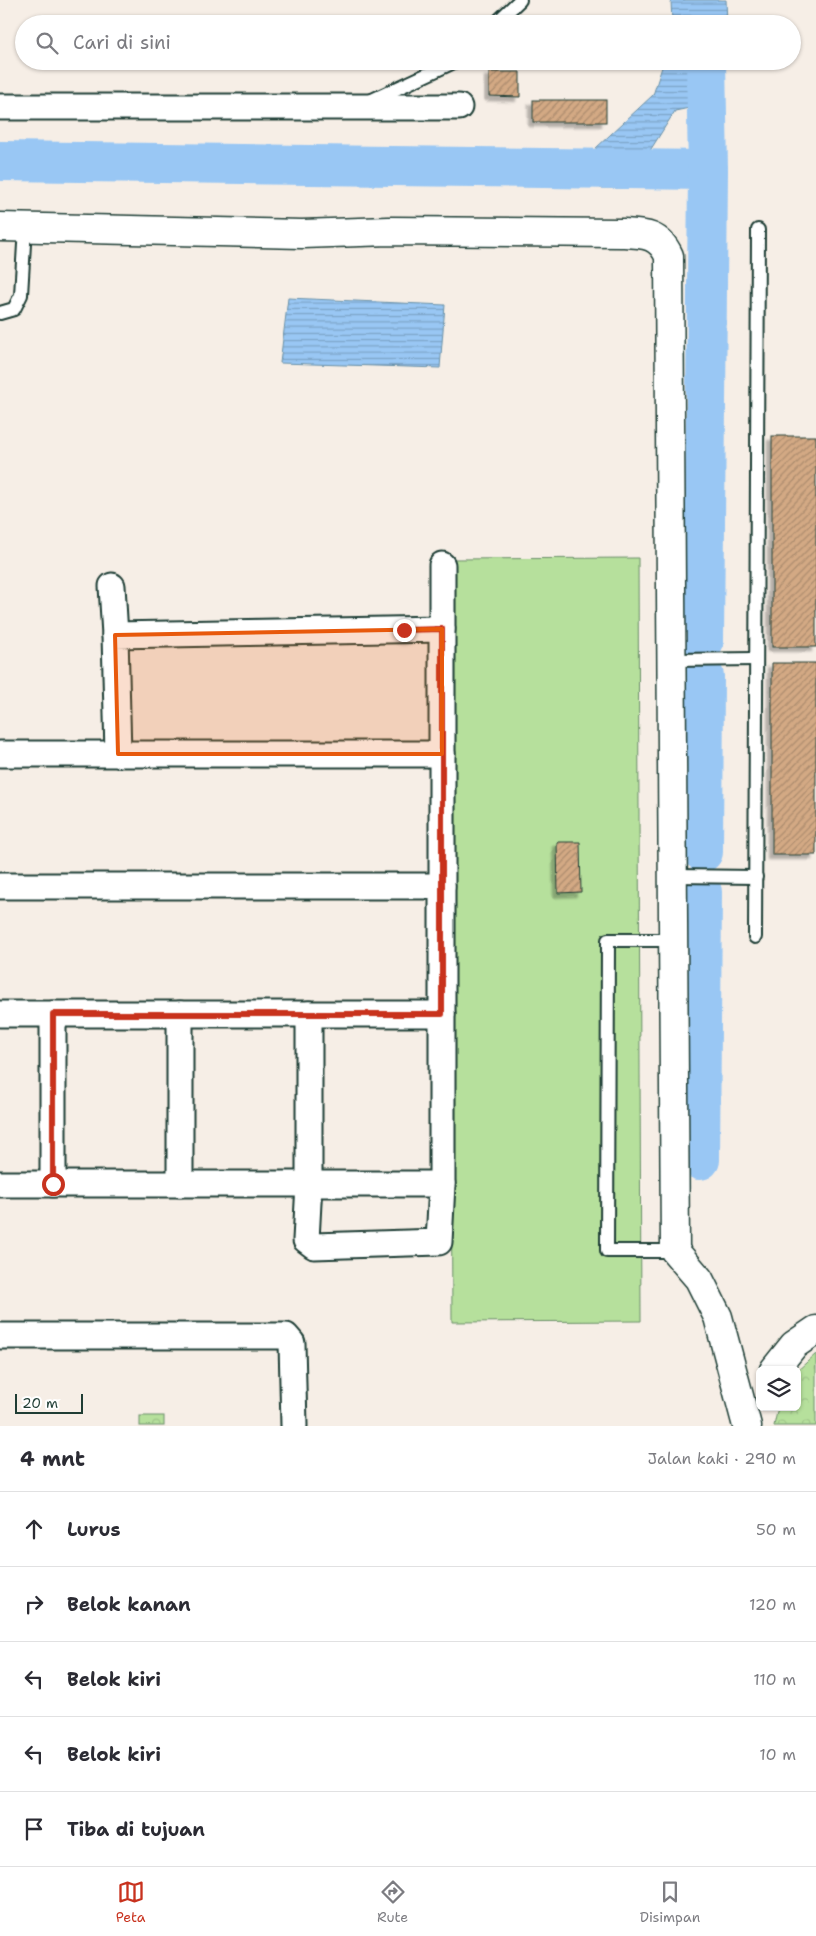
<!DOCTYPE html>
<html lang="id">
<head>
<meta charset="utf-8">
<style>
	body { margin:0; font-family:"Shantell Sans",sans-serif; background:#f2f2f3; color:#2b2b33 }
	.controls { position:absolute; right:15px; bottom:15px; display:grid; overflow:hidden; border-radius:8px; box-shadow:0 1px 4px #0004 }
	.controls button { width:45px; height:45px; display:grid; place-items:center; padding:0; border:0; border-bottom:1px solid #e1e1e2; background:#fff; color:#2b2b33; font:25px sans-serif }
	.scale { position:absolute; left:15px; bottom:12px; width:68px; box-sizing:border-box; padding-left:5px; border:2px solid #1f3d34; border-top:0; font-size:14px; line-height:18px; white-space:nowrap; color:#1f3d34; -webkit-text-stroke:4px #fff; paint-order:stroke }
	.stop { position:absolute; width:15px; height:15px; margin:-11px; border:4px solid #c8321e; border-radius:50%; background:#fff }
	.stop.end { background:#c8321e; border-color:#fff; box-shadow:0 1px 5px #0008 }
	.list { margin:0; padding:0; list-style:none }
	h2 { display:flex; justify-content:space-between; align-items:center; height:65px; margin:0; padding:0 20px; font-size:21px }
	h2 small { font-size:16px; font-weight:400; color:#7c7c81 }
	.list li { display:grid; grid-template-columns:32px 1fr auto; gap:15px; align-items:center; box-sizing:border-box; height:75px; padding:0 20px; border-top:1px solid #e1e1e2 }
	.list b { display:block; font-size:19px; white-space:nowrap }
	.list em { font-size:16px; font-style:normal; color:#7c7c81 }
	.icon { flex:none; width:28px; height:28px; fill:none; stroke:currentColor; stroke-width:2; stroke-linecap:round; stroke-linejoin:round }
	.map { position:relative; flex:none; width:816px; height:1426px; overflow:hidden }
	.search { position:absolute; background:#fff; box-shadow:0 1px 4px #0004; left:15px; right:15px; top:15px; height:55px; display:flex; align-items:center; gap:12px; box-sizing:border-box; padding:0 18px; border-radius:28px; color:#7c7c81; font-size:19px }
	.sheet { height:440px; background:#fff }
	nav { display:flex; justify-content:space-around; align-items:center; box-sizing:border-box; height:70px; border-top:1px solid #e1e1e2; background:#fff; font-size:14px; color:#7c7c81 }
	nav a { display:grid; justify-items:center; gap:2px }
	nav .on { color:#c8321e }
	.map>svg:first-child { display:block }
</style>
</head>
<body>
<div class="map">
<svg width="816" height="1426" viewBox="0 0 816 1426">
	<defs>
		<pattern id="park-crowns" width="20" height="18" patternUnits="userSpaceOnUse" patternTransform="scale(1.25)"><rect width="20" height="18" fill="#b6e09c"/><path d="M2 6a3 3 0 1 1 6 0M12 15a3 3 0 1 1 6 0" fill="none" stroke="#9cc187"/></pattern>
		<pattern id="water-rules" width="6" height="5" patternUnits="userSpaceOnUse" patternTransform="scale(1.25)"><rect width="6" height="5" fill="#99c7f4"/><path d="M0 2.5h6" fill="none" stroke="#7ca3c6"/></pattern>
		<pattern id="building-hatch" width="6" height="6" patternUnits="userSpaceOnUse" patternTransform="scale(1.25)"><rect width="6" height="6" fill="#d3a984"/><path d="M-1 1l2-2M0 6l6-6M5 7l2-2" fill="none" stroke="#ab8b6d"/></pattern>
		<filter id="shadow"><feDropShadow dx="-4.5" dy="4.5" stdDeviation="1" flood-color="#0004"/></filter>
	</defs>
	<rect width="100%" height="100%" fill="#f6eee6"/>
	<filter id="ink" filterUnits="userSpaceOnUse"><feTurbulence type="fractalNoise" baseFrequency=".02" numOctaves="2"/><feDisplacementMap in="SourceGraphic" scale="10" xChannelSelector="R" yChannelSelector="G"/><feConvolveMatrix kernelMatrix="1 2 1 2 8 2 1 2 1" color-interpolation-filters="sRGB"/></filter>
	<g filter="url(#ink)">
		<!-- park -->
		<g fill="url(#park-crowns)" stroke="#6a8e68">
			<polygon points="816,1354 816,1426 774,1426 778,1407 797,1407 797,1371"/>
			<rect x="140" y="1416" width="24" height="10"/>
		</g>
		<!-- pitch -->
		<polygon fill="#b6e09c" stroke="#6a8e68" points="638,558 641,1321 452,1322 449,559"/>
		<!-- water -->
		<g fill="url(#water-rules)" stroke="#6890a7">
			<polygon points="671,0 726,0 727,24 672,24"/>
			<polygon points="664,61 727,61 718,102 675,111 644,160 645,188 600,188 596,148 653,95"/>
			<polygon points="288,298 445,305 440,368 280,363"/>
		</g>
		<g fill="none" stroke-linecap="round" stroke-linejoin="round">
			<!-- river -->
			<g stroke="#99c7f4" stroke-width="40">
				<polyline points="0,161 708,170"/>
				<polyline points="704,641 708,170 706,61"/>
				<polyline points="703,852 704,676"/>
				<polyline points="700,1160 702,892"/>
			</g>
		</g>
		<!-- building -->
		<g fill="url(#building-hatch)" stroke="#1f3d34" filter="url(#shadow)">
			<polygon points="489,72 520,72 520,97 489,96"/>
			<rect x="533" y="100" width="73" height="22"/>
			<rect x="772" y="436" width="44" height="211"/>
			<rect x="772" y="663" width="44" height="192"/>
			<polygon points="557,842 580,842 581,892 558,893"/>
		</g>
		<g fill="none" stroke-linecap="round" stroke-linejoin="round">
			<!-- lane casing -->
			<g stroke="#1f3d34" stroke-width="16">
				<g id="lane">
					<polyline points="495,24 520,0"/>
					<polyline points="370,101 456,61"/>
					<polyline points="0,313 14,309 21,295 25,227"/>
					<polyline points="672,660 756,659"/>
					<polyline points="674,876 756,877"/>
					<polyline points="755,937 758,230"/>
					<polyline points="674,940 608,940 607,1251 675,1251"/>
				</g>
			</g>
			<!-- street casing -->
			<g stroke="#1f3d34" stroke-width="29">
				<g id="street">
					<polyline points="0,107 459,107"/>
					<polyline points="112,586 115,635"/>
					<polyline points="0,754 442,754"/>
					<polyline points="118,754 115,635 442,629"/>
					<polyline points="0,886 442,886"/>
					<polyline points="0,1014 442,1014"/>
					<polyline points="53,1014 53,1184"/>
					<polyline points="180,1014 180,1184"/>
					<polyline points="309,1014 309,1184 306,1240 314,1246 439,1242 442,1184 442,565"/>
					<polyline points="0,1184 442,1184"/>
					<polyline points="0,1336 286,1336 292,1343 294,1426"/>
				</g>
			</g>
			<!-- secondary casing -->
			<g stroke="#1f3d34" stroke-width="31">
				<g id="secondary">
					<path d="M0,227l302,7 87,-3 233,2c23,1 37,1 47,23l6,995 24,28 19,38 29,109"/>
					<polyline points="774,1370 794,1345 816,1330"/>
				</g>
			</g>
			<!-- lane -->
			<use href="#lane" stroke="#fff" stroke-width="12"/>
			<!-- street -->
			<use href="#street" stroke="#fff" stroke-width="25"/>
			<!-- secondary -->
			<use href="#secondary" stroke="#fff" stroke-width="28"/>
		</g>
	</g>
	<g fill="none" stroke-linecap="round" stroke-linejoin="round" filter="url(#ink)">
		<!-- route -->
		<polyline stroke="#c8321e" stroke-width="6" points="53,1184 53,1014 442,1014 442,629 404,630"/>
	</g>
	<!-- marked area -->
	<path fill="#e8590c" fill-opacity="0.2" stroke="#e8590c" stroke-width="4" stroke-linejoin="round" d="M442,629v125h-324l-3,-119z"/>
</svg>
<div class="controls">
<button><svg class="icon" aria-label="layers" viewBox="0 0 24 24"><path d="M12 4l9 5-9 5-9-5zM3 14l9 5 9-5"/></svg></button>
</div>
<div class="scale">20 m</div>
<div class="stop" style="left:53px;top:1184px"></div>
<div class="stop end" style="left:404px;top:630px"></div>
<div class="search"><svg class="icon" aria-label="search" viewBox="0 0 24 24"><circle cx="10" cy="10" r="6"/><path d="M15 15l6 6"/></svg>Cari di sini</div>
</div>
<section class="sheet">
<h2>4 mnt<small>Jalan kaki · 290 m</small></h2>
<ul class="list">
<li><svg class="icon" aria-label="ahead" viewBox="0 0 24 24"><path d="M12 20V5M6 11l6-6 6 6"/></svg><div><b>Lurus</b></div><em>50 m</em></li>
<li><svg class="icon" aria-label="right" viewBox="0 0 24 24"><path d="M7 20v-9h11M14 6l5 5-5 5"/></svg><div><b>Belok kanan</b></div><em>120 m</em></li>
<li><svg class="icon" aria-label="left" viewBox="0 0 24 24"><path d="M17 20v-9H6M10 6l-5 5 5 5"/></svg><div><b>Belok kiri</b></div><em>110 m</em></li>
<li><svg class="icon" aria-label="left" viewBox="0 0 24 24"><path d="M17 20v-9H6M10 6l-5 5 5 5"/></svg><div><b>Belok kiri</b></div><em>10 m</em></li>
<li><svg class="icon" aria-label="arrive" viewBox="0 0 24 24"><path d="M6 21V4h12l-3 4 3 4H6"/></svg><div><b>Tiba di tujuan</b></div></li>
</ul>
</section>
<nav>
<a class="on"><svg class="icon" aria-label="map" viewBox="0 0 24 24"><path d="M3 6l6-2 6 2 6-2v14l-6 2-6-2-6 2zM9 4v14M15 6v14"/></svg>Peta</a>
<a><svg class="icon" aria-label="directions" viewBox="0 0 24 24"><path d="M12 3l9 9-9 9-9-9zM9 14v-3h6M13 9l2 2-2 2"/></svg>Rute</a>
<a><svg class="icon" aria-label="saved" viewBox="0 0 24 24"><path d="M7 4h10v16l-5-4-5 4z"/></svg>Disimpan</a>
</nav>
</body>
</html>
